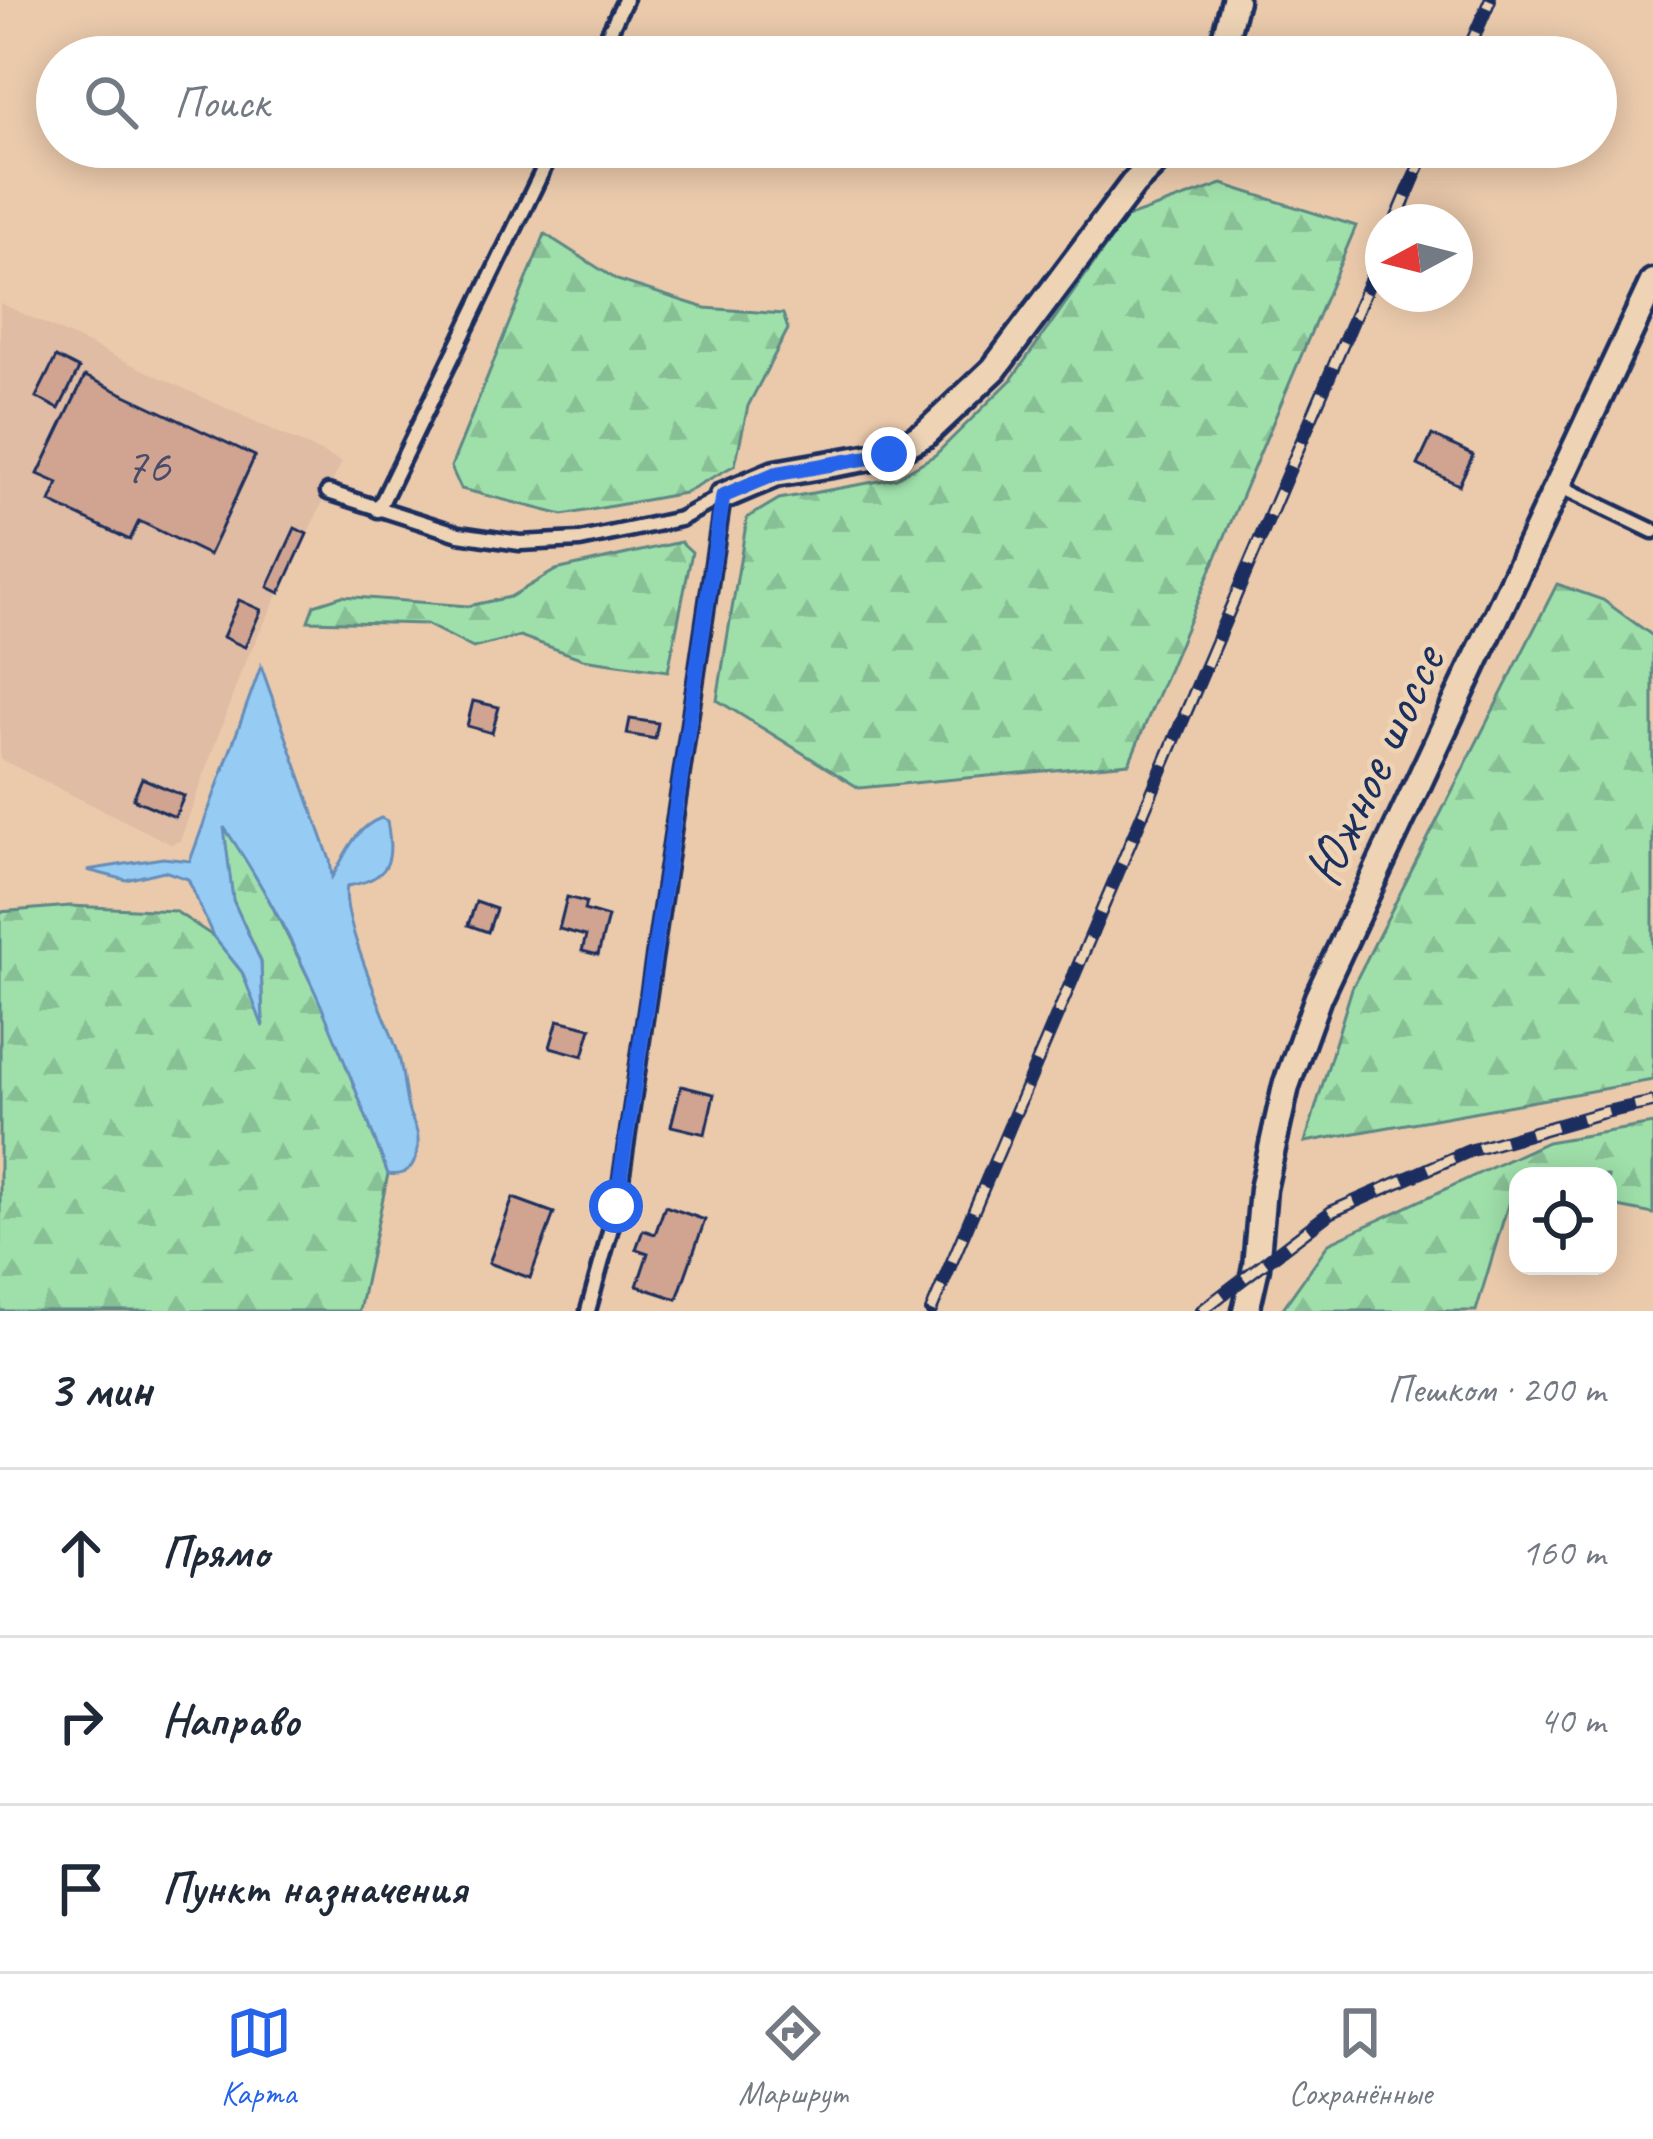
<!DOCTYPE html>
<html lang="ru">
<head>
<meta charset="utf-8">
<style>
	body { margin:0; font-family:Caveat,sans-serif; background:#f6f6f7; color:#1f2937 }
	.controls { position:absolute; right:36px; bottom:36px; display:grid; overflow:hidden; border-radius:24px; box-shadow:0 6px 30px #0003 }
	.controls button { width:108px; height:108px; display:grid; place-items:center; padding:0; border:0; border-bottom:3px solid #e0e1e3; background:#fff; color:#1f2937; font:60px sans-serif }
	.compass { position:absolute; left:1365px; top:204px; width:108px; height:108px; border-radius:50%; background:#fff; box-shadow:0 6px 30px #0003; rotate:263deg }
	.stop { position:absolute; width:36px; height:36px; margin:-27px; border:9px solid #2563eb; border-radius:50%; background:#fff }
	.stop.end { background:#2563eb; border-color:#fff; box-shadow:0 3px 12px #0008 }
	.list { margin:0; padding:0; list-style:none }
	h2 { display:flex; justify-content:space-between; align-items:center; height:156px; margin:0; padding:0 48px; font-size:51px }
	h2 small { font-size:39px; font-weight:400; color:#747a83 }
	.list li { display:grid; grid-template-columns:78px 1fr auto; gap:36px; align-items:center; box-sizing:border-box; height:168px; padding:0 48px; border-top:3px solid #e0e1e3 }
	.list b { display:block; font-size:45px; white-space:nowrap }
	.list em { font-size:39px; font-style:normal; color:#747a83 }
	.icon { flex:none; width:66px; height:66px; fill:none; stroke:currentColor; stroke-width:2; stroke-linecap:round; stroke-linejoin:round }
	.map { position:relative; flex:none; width:1653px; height:1311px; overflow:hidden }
	.search { position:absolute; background:#fff; box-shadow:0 6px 30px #0003; left:36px; right:36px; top:36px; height:132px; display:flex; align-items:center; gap:30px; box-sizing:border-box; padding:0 42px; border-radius:66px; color:#747a83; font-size:45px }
	.sheet { height:660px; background:#fff }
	nav { display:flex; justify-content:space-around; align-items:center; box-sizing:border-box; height:168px; border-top:3px solid #e0e1e3; background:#fff; font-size:33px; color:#747a83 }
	nav a { display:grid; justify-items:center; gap:6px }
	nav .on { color:#2563eb }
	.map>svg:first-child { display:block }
</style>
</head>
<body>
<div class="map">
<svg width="1653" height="1311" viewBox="0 0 1653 1311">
	<defs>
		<pattern id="forest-firs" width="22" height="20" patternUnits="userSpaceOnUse" patternTransform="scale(3)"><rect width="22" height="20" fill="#9fe0aa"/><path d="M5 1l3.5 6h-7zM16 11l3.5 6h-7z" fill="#88c095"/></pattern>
	</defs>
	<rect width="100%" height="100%" fill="#ebcaac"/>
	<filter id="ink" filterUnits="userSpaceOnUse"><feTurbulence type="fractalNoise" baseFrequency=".00833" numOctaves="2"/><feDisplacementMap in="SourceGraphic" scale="24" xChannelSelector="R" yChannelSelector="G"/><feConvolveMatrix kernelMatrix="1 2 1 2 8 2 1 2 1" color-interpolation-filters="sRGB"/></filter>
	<g filter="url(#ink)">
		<!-- built -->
		<polygon fill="#dfbca3" points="0,303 342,462 243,667 180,841 171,844 0,759"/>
		<!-- forest -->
		<g fill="url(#forest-firs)" stroke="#5d8884" stroke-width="3">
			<polygon points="1222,184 1356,226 1129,763 859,788 717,700 747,518 779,499 896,478 935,455 1011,380 1126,218"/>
			<polygon points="545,234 617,280 705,308 783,314 788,329 748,406 735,465 684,493 563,515 461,489 451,467"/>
			<polygon points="681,542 692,552 668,671 583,659 520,636 473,648 426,624 308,621 314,605 342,596 468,606 510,597 556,570"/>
			<polygon points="1557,584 1603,600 1653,636 1653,1080 1305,1142 1352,988"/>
			<polygon points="222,824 256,874 327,1014 388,1174 359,1311 0,1311 0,912 70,906 175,911 213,936 242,972 263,1022 261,962 233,900"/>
			<polygon points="1653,1124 1653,1214 1608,1205 1608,1176 1518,1176 1518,1188 1513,1188 1476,1311 1281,1311 1329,1243 1547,1142"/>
		</g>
		<!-- water -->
		<path fill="#96ccf4" stroke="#658db8" stroke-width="3" d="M261,666l69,194 2,17c14,-22 21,-48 49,-59l6,3c7,40 4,58 -40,65 -7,31 37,126 49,161 8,21 7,44 13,65 3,9 9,17 9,27 1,20 -7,39 -30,35 -46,-122 -90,-239 -164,-347l9,73 28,62 2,65 -21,-55 -29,-36 -25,-57 -24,-8 -38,9 -39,-10 76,-12 27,3z"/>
		<!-- building -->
		<g fill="#d0a490" stroke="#1b2f5e" stroke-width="3">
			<polygon points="56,357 79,369 59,409 36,397"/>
			<polygon points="85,376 255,456 209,555 139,521 130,540 50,502 58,483 38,474"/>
			<polygon points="1432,435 1473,455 1459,485 1418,465"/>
			<polygon points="295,528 307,534 280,593 268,587"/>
			<polygon points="239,600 261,610 245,647 223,637"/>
			<polygon points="473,701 499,707 492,733 467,726"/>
			<polygon points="630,719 658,723 655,739 627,734"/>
			<polygon points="142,778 184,796 175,817 133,799"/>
			<polygon points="567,897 586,902 584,910 608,917 598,955 582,951 586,936 559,929"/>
			<polygon points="476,902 496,909 488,932 468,925"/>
			<polygon points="558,1020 591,1028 583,1056 550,1047"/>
			<polygon points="681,1086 714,1094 705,1134 671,1126"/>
			<polygon points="513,1198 554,1213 530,1278 489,1263"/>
			<polygon points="665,1206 705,1220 677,1299 637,1286 648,1253 636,1249 643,1230 655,1234"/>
		</g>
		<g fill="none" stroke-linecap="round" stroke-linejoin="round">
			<!-- service casing -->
			<g stroke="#1b2f5e" stroke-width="21">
				<g id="service">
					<polyline points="597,57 625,0"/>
					<polyline points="1559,486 1653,531"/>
					<polyline points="328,492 459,534 520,543 580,540 680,519 722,496"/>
					<polyline points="378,510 554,147"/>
					<polyline points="588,1311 617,1206 723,497"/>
				</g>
			</g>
			<!-- minor casing -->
			<g stroke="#1b2f5e" stroke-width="33">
				<g id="minor">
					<polyline points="1220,57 1235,0"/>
					<polyline points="723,496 775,474 889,454 925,434 994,369 1133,184 1170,147"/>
					<polyline points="1246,1311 1256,1267 1263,1189 1286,1086 1318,997 1653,282"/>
				</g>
			</g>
			<!-- service -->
			<use href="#service" stroke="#eed4b5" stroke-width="12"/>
			<!-- minor -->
			<use href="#minor" stroke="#eed4b5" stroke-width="24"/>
			<!-- rail casing -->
			<g stroke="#1b2f5e" stroke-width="14">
				<g id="rail">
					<polyline points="1465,57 1490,0"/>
					<polyline points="1395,222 1427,147"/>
					<polyline points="931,1311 1383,250"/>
					<polyline points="1201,1311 1331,1212 1469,1151 1601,1113 1653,1102"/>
				</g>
			</g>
			<!-- rail -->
			<use href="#rail" stroke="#eed4b5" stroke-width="9" stroke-dasharray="27" stroke-linecap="butt"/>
		</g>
	</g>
	<g fill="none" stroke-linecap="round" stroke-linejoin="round" filter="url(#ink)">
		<!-- route -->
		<polyline stroke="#2563eb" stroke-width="15" points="616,1206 723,496 775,474 889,454"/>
	</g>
	<g text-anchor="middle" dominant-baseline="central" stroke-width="9" stroke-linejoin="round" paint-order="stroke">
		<!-- number labels -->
		<g font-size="51" fill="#484c6a">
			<text x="147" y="465">76</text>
		</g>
		<!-- street labels -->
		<g font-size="57" fill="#1b2f5e" stroke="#eed4b5">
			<text transform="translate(1374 766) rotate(-65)">Южное шоссе</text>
		</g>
	</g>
</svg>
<div class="controls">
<button><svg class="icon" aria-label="locate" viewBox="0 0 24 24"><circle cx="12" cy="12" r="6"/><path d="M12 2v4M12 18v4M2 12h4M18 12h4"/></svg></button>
</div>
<svg class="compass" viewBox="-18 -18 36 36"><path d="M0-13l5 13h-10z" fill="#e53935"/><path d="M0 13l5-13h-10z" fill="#747a83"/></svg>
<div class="stop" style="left:616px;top:1206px"></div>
<div class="stop end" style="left:889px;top:454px"></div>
<div class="search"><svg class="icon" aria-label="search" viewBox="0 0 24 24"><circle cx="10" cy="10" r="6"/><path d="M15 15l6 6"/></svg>Поиск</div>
</div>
<section class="sheet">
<h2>3 мин<small>Пешком · 200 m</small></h2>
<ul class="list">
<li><svg class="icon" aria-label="ahead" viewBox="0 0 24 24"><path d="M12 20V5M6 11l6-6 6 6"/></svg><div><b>Прямо</b></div><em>160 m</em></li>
<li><svg class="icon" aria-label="right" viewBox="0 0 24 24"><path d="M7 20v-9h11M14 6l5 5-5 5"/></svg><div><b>Направо</b></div><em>40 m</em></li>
<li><svg class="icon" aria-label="arrive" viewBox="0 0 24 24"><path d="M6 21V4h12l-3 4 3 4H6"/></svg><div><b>Пункт назначения</b></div></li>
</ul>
</section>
<nav>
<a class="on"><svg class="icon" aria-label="map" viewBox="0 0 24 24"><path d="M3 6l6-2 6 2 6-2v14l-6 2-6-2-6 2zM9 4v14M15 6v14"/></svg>Карта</a>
<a><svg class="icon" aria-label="directions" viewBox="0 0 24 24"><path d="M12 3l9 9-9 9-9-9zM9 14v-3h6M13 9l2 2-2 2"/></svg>Маршрут</a>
<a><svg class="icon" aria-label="saved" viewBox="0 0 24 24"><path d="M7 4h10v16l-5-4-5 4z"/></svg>Сохранённые</a>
</nav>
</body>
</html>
